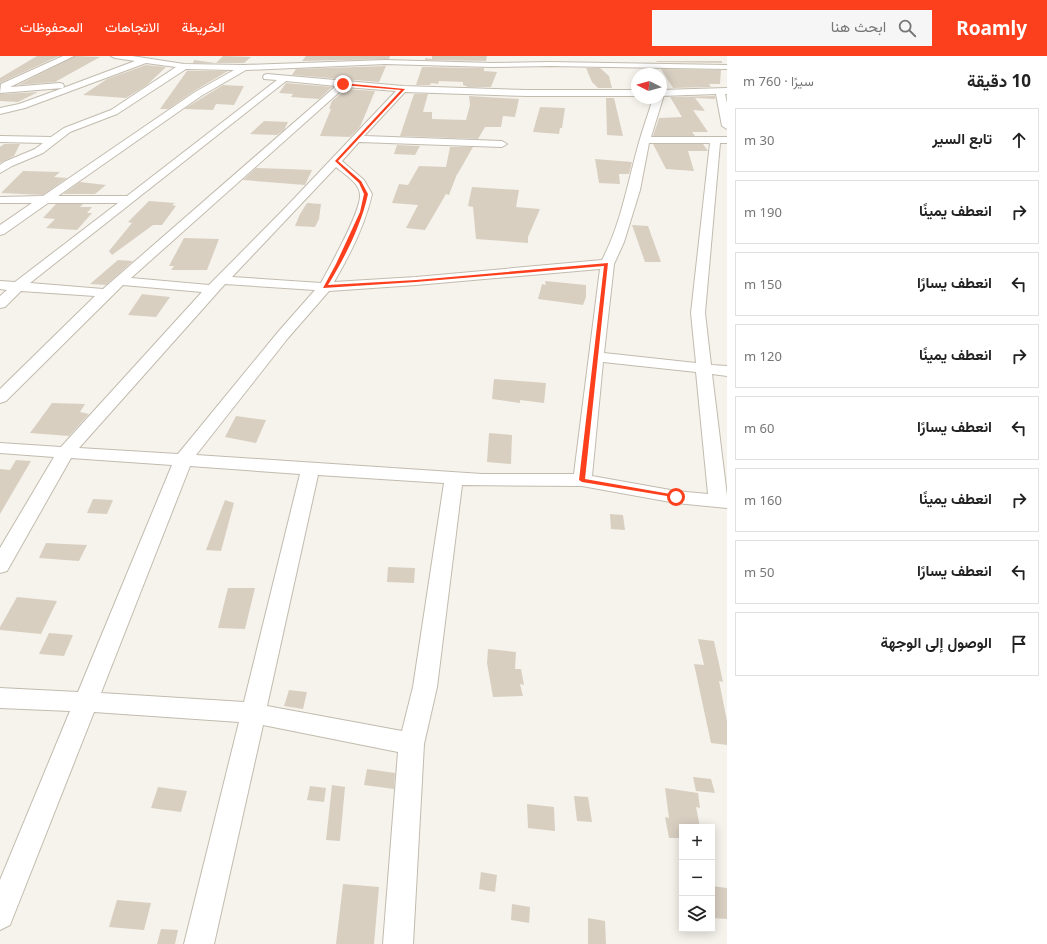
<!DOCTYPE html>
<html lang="ar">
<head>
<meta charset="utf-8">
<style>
	body { margin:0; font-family:"Noto Sans",Vazirmatn,sans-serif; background:#f6f6f6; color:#222; direction:rtl }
	.controls { position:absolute; right:12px; bottom:12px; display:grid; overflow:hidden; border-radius:0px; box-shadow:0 2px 10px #0003 }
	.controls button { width:36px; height:36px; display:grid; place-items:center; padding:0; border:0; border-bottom:1px solid #e0e0e0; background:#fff; color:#222; font:20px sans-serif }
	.compass { position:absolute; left:631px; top:12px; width:36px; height:36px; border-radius:50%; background:#fff; box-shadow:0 2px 10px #0003; rotate:276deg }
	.stop { position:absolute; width:12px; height:12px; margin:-9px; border:3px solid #fc3f1d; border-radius:50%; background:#fff }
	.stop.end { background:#fc3f1d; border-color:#fff; box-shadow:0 1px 4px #0008 }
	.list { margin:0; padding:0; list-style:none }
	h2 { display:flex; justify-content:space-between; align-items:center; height:52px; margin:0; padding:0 16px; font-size:17px }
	h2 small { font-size:13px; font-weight:400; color:#767676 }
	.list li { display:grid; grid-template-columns:26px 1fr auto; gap:12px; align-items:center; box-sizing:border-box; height:64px; margin:0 8px 8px; padding:0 8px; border:1px solid #e0e0e0; border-radius:0px }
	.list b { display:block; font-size:15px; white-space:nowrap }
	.list em { font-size:13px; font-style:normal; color:#767676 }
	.icon { flex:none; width:22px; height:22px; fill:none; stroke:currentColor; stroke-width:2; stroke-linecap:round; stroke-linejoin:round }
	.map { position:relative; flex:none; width:727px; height:888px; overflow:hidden; direction:ltr }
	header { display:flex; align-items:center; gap:24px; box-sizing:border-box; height:56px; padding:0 20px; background:#fc3f1d; color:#fff }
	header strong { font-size:19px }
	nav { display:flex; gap:22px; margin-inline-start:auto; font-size:14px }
	.search { width:280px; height:36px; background:#f6f6f6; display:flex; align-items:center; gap:10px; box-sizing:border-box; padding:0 14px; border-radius:0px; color:#767676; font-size:15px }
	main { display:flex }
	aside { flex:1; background:#fff }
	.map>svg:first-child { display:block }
</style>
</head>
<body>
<header>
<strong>Roamly</strong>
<div class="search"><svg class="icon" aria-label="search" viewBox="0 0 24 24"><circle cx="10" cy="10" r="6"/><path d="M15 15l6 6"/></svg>ابحث هنا</div>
<nav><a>الخريطة</a><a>الاتجاهات</a><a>المحفوظات</a></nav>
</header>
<main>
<aside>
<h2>10 دقيقة<small>سيرًا · 760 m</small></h2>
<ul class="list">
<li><svg class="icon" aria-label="ahead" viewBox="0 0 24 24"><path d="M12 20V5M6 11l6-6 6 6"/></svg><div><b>تابع السير</b></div><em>30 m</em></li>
<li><svg class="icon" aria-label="right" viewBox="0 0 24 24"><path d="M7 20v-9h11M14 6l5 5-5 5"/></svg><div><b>انعطف يمينًا</b></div><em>190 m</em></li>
<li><svg class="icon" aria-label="left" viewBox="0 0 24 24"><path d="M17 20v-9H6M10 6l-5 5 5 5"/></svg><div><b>انعطف يسارًا</b></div><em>150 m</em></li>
<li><svg class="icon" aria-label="right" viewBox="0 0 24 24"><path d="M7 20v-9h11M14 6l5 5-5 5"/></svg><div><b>انعطف يمينًا</b></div><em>120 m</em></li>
<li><svg class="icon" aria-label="left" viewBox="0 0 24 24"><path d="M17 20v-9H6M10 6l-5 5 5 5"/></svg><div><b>انعطف يسارًا</b></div><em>60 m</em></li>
<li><svg class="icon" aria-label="right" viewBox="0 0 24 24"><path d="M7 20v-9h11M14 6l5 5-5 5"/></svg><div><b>انعطف يمينًا</b></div><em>160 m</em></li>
<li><svg class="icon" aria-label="left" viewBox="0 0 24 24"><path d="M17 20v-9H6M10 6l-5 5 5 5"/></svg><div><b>انعطف يسارًا</b></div><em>50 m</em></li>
<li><svg class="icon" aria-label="arrive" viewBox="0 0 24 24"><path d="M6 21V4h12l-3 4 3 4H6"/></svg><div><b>الوصول إلى الوجهة</b></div></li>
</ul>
</aside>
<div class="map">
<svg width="727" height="888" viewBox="0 0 727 888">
	<rect width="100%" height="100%" fill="#f6f3ec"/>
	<!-- building -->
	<g fill="#d8cfc1">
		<polygon points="37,0 59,0 0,27 0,22"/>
		<polygon points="75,0 100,1 55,26 18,29"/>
		<polygon points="223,0 251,1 244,7 193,7 194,4 216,7"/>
		<polygon points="306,0 390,0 389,3 302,5"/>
		<polygon points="432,0 487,0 486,5 425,4 425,2 432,3"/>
		<polygon points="656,5 722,5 722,7 657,6"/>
		<polygon points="146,9 166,11 147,29 126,42 83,39 107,23"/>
		<polygon points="386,10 379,26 292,19 296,13"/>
		<polygon points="422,11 484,12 484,15 497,16 491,31 468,31 463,29 463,26 439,25 438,28 431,27 430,29 416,29"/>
		<polygon points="586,12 600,12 609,20 612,32 598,32 592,26"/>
		<polygon points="661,13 721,14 720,28 709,28 711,31 673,32"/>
		<polygon points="187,15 228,15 194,35 168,53 160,53"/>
		<polygon points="286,27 332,31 319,43 291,41 293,38 279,37"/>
		<polygon points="223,29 244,30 234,49 216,48 213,54 184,53"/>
		<polygon points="346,33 375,35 360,71 350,81 320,80 331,53 329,53 332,45"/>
		<polygon points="38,36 18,46 0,45 0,38"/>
		<polygon points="414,38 428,38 423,56 432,56 432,63 466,64 470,49 469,40 519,43 515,61 503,60 501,71 485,71 478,83 400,80"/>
		<polygon points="715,40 715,43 695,42 705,55 693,54 708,76 692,76 695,80 653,80 659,62 682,61 670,41"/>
		<polygon points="606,42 614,42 623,80 607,79"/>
		<polygon points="540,51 565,52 562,72 560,72 559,78 533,76"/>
		<polygon points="264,65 288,66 284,74 277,79 250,78"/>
		<polygon points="4,88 20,88 14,100 0,107 0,91"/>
		<polygon points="653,88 703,88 708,95 688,95 694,115 666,113"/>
		<polygon points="397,89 420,90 415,99 394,98"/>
		<polygon points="450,91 473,91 457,119 457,118 449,139 446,138 425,174 406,172 418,149 392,147 399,128 408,129 419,110 446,111"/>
		<polygon points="595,103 632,106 629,118 619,118 620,128 599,127"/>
		<polygon points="256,112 287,113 312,114 305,129 243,124"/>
		<polygon points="23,115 60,116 54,121 67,122 43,139 1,137"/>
		<polygon points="80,126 106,129 95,138 63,138"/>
		<polygon points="472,131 519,134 516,151 540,153 528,181 528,187 476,183 473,151 468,150"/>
		<polygon points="149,145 175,147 172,149 176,150 162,169 153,169 112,199 109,195 132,167 128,166"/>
		<polygon points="307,147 321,148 319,163 315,171 295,170 300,158"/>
		<polygon points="56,148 83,148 80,151 92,151 87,157 92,157 77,174 46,172 55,163 43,162"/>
		<polygon points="632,169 648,170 661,206 645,206"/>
		<polygon points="184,182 219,183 207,214 171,214 174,210 169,210"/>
		<polygon points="118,204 133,205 106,229 90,228"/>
		<polygon points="545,225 586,229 586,241 583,249 538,243 542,228 546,229"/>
		<polygon points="142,238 150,239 170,241 156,261 128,259"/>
		<polygon points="494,323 546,327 544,347 520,344 520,347 492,343"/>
		<polygon points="52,347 85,348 80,356 89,358 69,380 30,377"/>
		<polygon points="236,360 266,364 256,387 225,381"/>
		<polygon points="489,377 512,379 511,408 487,406"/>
		<polygon points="16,404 31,405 0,458 0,413 10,414"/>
		<polygon points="93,443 113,444 107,458 87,457"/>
		<polygon points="225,444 234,447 221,495 206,494"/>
		<polygon points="610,458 623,459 625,474 611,473"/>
		<polygon points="46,487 65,488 87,489 79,505 39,502"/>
		<polygon points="388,511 415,512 414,527 387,526"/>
		<polygon points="228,532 255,532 245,573 218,572"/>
		<polygon points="17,541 57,545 41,578 0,574 0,571"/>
		<polygon points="49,577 73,579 64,600 39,598"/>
		<polygon points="698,583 714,585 723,626 719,625 727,665 727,689 711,687 694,608 704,609"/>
		<polygon points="488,593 516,596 515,613 521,613 524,629 520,628 523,640 493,641 487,607"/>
		<polygon points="289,634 307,636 303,653 284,650"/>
		<polygon points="367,713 395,717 394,733 364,729"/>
		<polygon points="693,721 711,723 715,737 696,735"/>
		<polygon points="332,729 345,731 340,785 326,784"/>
		<polygon points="310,730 326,732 324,746 307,744"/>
		<polygon points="158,731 187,735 181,756 151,752"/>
		<polygon points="665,732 698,737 700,752 696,751 700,771 682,771 682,782 669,782 665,761 669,762"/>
		<polygon points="574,740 588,741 592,766 577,765"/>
		<polygon points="527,748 554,751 555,775 528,772"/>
		<polygon points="481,816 497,819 495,836 479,833"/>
		<polygon points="343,828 379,831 374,888 336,888"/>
		<polygon points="712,830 727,832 727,863 712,862"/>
		<polygon points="117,844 151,847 144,874 109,871"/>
		<polygon points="512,848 530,851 529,867 511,864"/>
		<polygon points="588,862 605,865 606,888 588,888"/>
		<polygon points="161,873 178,874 175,888 157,888"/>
	</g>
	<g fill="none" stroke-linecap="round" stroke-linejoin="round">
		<!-- minor casing -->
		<g stroke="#c2bbae" stroke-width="2">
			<g id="minor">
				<path d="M63,0h11l-64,31 50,-4 3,1 1,2 -1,2 72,-27 -20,-3 -4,-2h21l52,8 60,1 141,-5 107,3 58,-1 177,3v4l-177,-3 -58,1 -107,-3 -139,6 -45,26 -143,100h69l150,-116 -13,-1 -1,-2 1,-2 3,-1 136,12 124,4h110v6h-110l-122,-4 -41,44 138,5 5,3 -5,3 -143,-5 -17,19 22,19 8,14c-7,31 -22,61 -38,88l82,-5 186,-17c20,-38 26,-80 38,-121 4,-14 9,-27 13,-41h8v-2l2,2 -12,39h76v6h-7l-15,170 6,52 16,1v10l-15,-2 15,122v12l-51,-5 -94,-17 -120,-1 -25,202 -13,57 -11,200h-30l15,-192 -135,-27 -49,219h-30l55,-222 -145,-10 -84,213 -10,5v-50l70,-169 -70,-3v-20l78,4 94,-227 -101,-7 -64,113 -7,2v-25l54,-91 -54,-4v-10l61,4 141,-155 -79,-7 -117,116 -6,2v-14l95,-93 -74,-5 -16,16 -5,1v-12l7,-6 -7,-1v-8l15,1 103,-79h-70l-44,31 -4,1v-10l32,-22h-32v-6l43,-1 152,-104 39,-22 -48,-1 -69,45 -47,18 -27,21 -31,13 -12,7v-8l4,-3 31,-13 8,-6 -43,-1v-6l51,1 13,-9 47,-18 65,-43 -30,-4 -121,45 -25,6v-6l19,-4 44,-16 -63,5 1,-9zM286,25l50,5 -233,203 -73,-6zM345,31l51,4 -109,115 -78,79 -78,-7zM649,87h61l-19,170 5,50 -92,-10 10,-89 10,-22 16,-52zM336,111c8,7 24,16 24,28 1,17 -30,71 -39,88l-89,-6zM600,213l-26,205h-92l-286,-19 92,-117 41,-47 87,-6zM225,228l90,6 -37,42 -100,122 -99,-6zM603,306l93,10 12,122 -32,-3 -84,-15zM190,410l110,8 -56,228 -143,-9zM318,419l126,8 -31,204 -11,44 -135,-25z"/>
				<polygon points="727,32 727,38 725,38 727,47 727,73 722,70 716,38 661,40 661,34"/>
			</g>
		</g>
		<!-- minor -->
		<use href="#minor" fill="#fff" fill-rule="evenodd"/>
	</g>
	<!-- route -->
	<path fill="#fc3f1d" d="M342,27l63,6 -67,72 23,20 7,13c-7,32 -23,63 -40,91l88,-5 192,-17 -23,216 91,16 4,2 -1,1 -97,-16 -3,-2 25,-214 -188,16 -93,6 13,-24 24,-52 4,-18 -5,-11 -24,-22 66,-71 -58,-5z"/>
</svg>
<div class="controls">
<button>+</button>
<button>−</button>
<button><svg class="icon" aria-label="layers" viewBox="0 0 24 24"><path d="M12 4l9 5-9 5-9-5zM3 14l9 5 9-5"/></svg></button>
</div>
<svg class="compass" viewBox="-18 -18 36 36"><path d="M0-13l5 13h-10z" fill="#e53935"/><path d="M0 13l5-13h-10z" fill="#767676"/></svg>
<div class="stop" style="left:676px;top:441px"></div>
<div class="stop end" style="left:343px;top:28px"></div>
</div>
</main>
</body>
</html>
